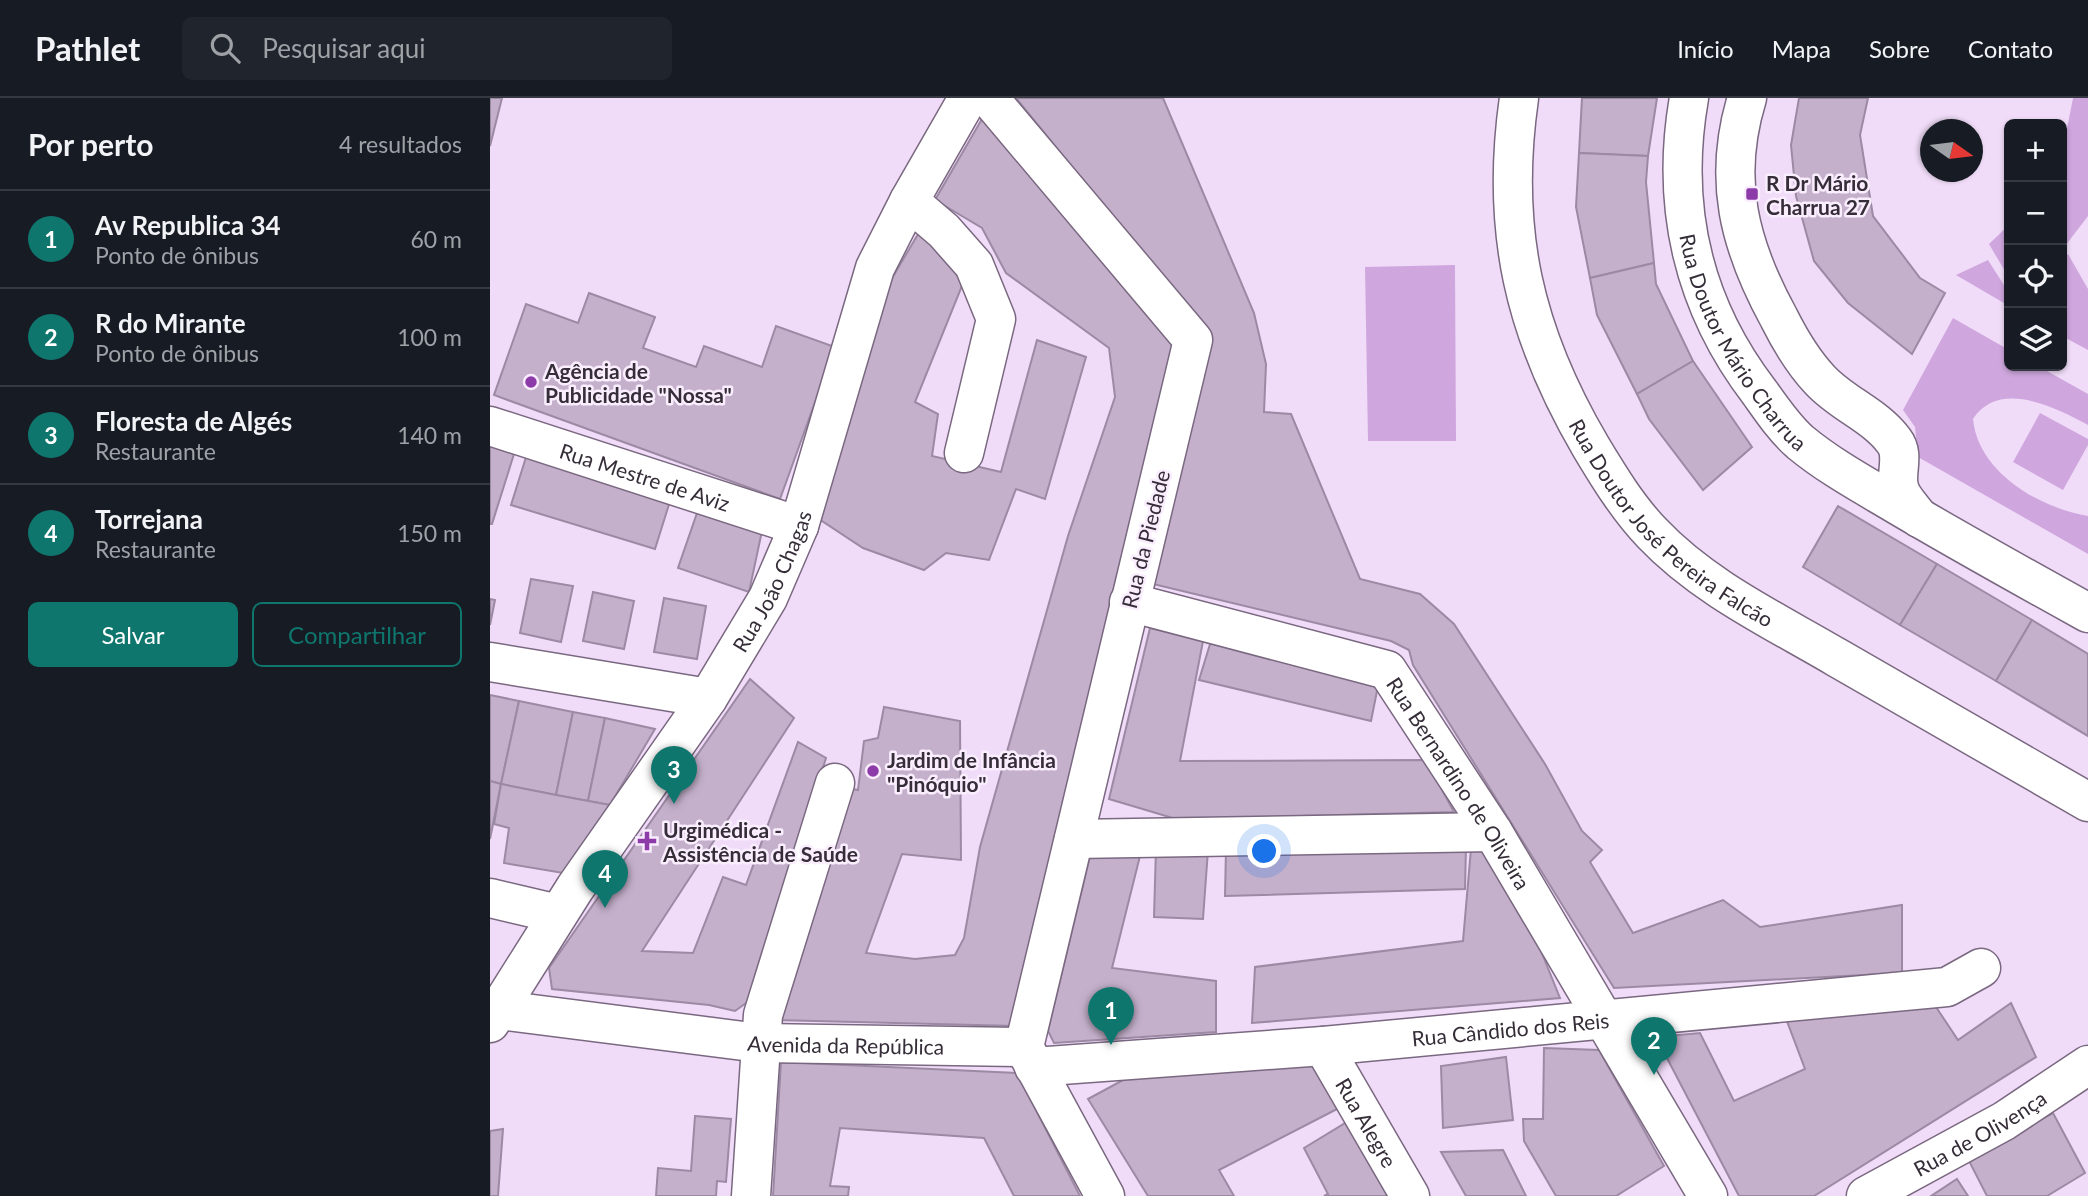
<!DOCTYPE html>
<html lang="pt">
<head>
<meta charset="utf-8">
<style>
	body { margin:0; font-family:Lato,sans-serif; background:#20242c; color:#f1f3f6 }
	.controls { position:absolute; right:21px; top:21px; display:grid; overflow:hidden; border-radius:10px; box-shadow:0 2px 5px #0004 }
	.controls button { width:63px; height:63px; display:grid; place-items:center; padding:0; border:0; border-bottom:2px solid #363941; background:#171b24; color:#f1f3f6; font:35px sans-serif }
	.compass { position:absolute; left:1430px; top:21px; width:63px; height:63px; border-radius:50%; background:#171b24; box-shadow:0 2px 5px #0004; rotate:104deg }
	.you { position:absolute; left:775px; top:754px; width:24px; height:24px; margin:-18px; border:5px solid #fff; border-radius:50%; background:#1a73e8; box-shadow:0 0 0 10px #1a73e833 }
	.badge { display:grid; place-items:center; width:46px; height:46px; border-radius:50%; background:#0f766e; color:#fff; font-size:23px; font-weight:700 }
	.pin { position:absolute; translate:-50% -58px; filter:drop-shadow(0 2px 4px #0008) }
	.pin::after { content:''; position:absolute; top:37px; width:24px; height:21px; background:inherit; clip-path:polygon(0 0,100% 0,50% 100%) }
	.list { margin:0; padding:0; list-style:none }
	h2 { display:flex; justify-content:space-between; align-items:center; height:91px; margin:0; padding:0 28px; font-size:30px }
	h2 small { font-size:23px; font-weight:400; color:#9ea1a6 }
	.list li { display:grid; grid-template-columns:46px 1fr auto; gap:21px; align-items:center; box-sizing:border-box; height:98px; padding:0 28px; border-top:2px solid #363941 }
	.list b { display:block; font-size:26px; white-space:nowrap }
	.list p { margin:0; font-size:23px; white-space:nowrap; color:#9ea1a6 }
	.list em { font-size:23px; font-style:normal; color:#9ea1a6 }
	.actions { display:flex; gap:14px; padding:21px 28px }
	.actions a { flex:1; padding:16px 0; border:2px solid #0f766e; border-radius:10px; text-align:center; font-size:24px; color:#0f766e }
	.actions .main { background:#0f766e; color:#fff }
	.icon { flex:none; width:38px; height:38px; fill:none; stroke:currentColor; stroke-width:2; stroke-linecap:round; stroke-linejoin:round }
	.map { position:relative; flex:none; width:1598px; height:1098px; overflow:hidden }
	header { display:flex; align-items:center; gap:42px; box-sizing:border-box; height:98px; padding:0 35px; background:#171b24; border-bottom:2px solid #363941 }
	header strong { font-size:33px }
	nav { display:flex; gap:38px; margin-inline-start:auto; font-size:24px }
	.search { width:490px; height:63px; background:#20242c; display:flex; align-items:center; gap:18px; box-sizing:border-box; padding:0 24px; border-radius:10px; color:#9ea1a6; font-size:26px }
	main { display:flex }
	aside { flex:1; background:#171b24 }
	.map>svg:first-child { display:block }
</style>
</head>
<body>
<header>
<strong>Pathlet</strong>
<div class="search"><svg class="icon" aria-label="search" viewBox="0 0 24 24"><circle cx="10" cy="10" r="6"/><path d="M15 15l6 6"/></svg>Pesquisar aqui</div>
<nav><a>Início</a><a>Mapa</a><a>Sobre</a><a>Contato</a></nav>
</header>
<main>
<aside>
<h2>Por perto<small>4 resultados</small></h2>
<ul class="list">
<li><span class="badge">1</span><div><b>Av Republica 34</b><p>Ponto de ônibus</p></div><em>60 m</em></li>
<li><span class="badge">2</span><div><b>R do Mirante</b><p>Ponto de ônibus</p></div><em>100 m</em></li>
<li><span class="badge">3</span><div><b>Floresta de Algés</b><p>Restaurante</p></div><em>140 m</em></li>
<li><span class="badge">4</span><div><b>Torrejana</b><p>Restaurante</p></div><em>150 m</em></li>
</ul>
<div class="actions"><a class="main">Salvar</a><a>Compartilhar</a></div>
</aside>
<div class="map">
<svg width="1598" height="1098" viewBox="0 0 1598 1098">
	<rect width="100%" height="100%" fill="#f0dcf8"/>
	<!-- green -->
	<g fill="#cfa7de">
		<polygon points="1583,0 1598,0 1598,118 1572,152 1572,56"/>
		<polygon points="1519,127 1519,180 1499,146"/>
		<polygon points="1578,156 1598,191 1598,252 1572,238 1572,162"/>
		<polygon points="1498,162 1519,195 1519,208 1466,177"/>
		<polygon points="965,167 966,343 878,343 875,169"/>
		<path d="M1463,220l56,32v16h29l50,28v31c-33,-18 -89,-46 -115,-6 5,53 66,89 115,97v38l-170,-97 -3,-30 -12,-17z"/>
		<polygon points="1550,315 1598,341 1598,347 1573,392 1523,364"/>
	</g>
	<!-- building -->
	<g fill="#c4b0cb" stroke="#9c89a3" stroke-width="2">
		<polygon points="0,0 12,0 0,48"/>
		<polygon points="526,0 673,0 764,215 776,266 774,314 801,316 870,481 930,496 964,526 1055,666 1092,733 1112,752 1100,764 1143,835 1233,802 1270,829 1412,807 1412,875 1124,890 923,567 919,552 901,543 663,486 718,236"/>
		<polygon points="1092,0 1167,0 1158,58 1089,55"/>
		<polygon points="1309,0 1378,0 1370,37 1383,118 1430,180 1455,195 1422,256 1358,205 1324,163 1306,98 1301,47"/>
		<polygon points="492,21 692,245 626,481 526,928 285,922 357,690 368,692 374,643 388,640 394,609 470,623 471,762 412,756 376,855 425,861 465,857 474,840 490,749 578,438 625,299 619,250 516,175 492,130 445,102"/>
		<polygon points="1089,55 1158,58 1156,84 1164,165 1100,180 1086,109"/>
		<polygon points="434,126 478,173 425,304 448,316 442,358 511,374 547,242 596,259 555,401 526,391 499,462 456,455 434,472 373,450 326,419 378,221"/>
		<polygon points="1164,165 1166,186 1203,263 1147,296 1107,217 1100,180"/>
		<polygon points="99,195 165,219 153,250 206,269 214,248 272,269 286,228 345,249 290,401 4,297 36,206 88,225"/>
		<polygon points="1203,263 1262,349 1213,392 1159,321 1147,296"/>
		<polygon points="0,348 24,356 2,426 0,426"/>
		<polygon points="37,356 181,400 165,451 21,407"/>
		<polygon points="1348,408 1447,466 1410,527 1313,469"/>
		<polygon points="207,415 272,433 259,494 188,470"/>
		<polygon points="1447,466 1542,522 1506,583 1410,527"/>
		<polygon points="41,481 83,488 71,544 30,535"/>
		<polygon points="103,494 144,503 134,551 93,543"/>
		<polygon points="174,500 216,508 207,561 164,554"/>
		<polygon points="0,501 5,502 0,527"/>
		<polygon points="1542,522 1598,556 1598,638 1506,583"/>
		<polygon points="660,530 713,543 690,663 936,662 964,714 686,721 619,701"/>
		<polygon points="721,543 889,583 881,623 709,582"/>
		<polygon points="260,581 304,620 152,853 203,855 233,779 256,787 308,644 336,660 259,903 245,913 219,907 62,891 59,870"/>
		<polygon points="0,597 29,603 11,686 0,683"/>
		<polygon points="29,603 83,614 66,697 11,686"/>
		<polygon points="83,614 115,620 98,703 66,697"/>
		<polygon points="115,620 165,631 120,707 98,703"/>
		<polygon points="0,683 11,686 0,741"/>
		<polygon points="11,686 66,697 120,707 73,775 14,765 19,730 4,726"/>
		<polygon points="1003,734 1070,900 762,925 765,869 973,843 981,751"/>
		<polygon points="976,748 975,791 735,798 736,751"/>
		<polygon points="602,750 651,754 622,870 726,883 726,934 564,945 558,933"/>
		<polygon points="666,750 718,752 713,821 664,819"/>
		<polygon points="1521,905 1546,959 1324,1098 1249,1098 1166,939 1210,935 1244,1003 1315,971 1295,918 1446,909 1468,942"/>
		<polygon points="1054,950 1109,952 1174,1068 1126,1098 1066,1098 1034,1043 1033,1021 1053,1021"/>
		<polygon points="1016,959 1023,1022 953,1030 951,968"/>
		<polygon points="291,964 527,975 590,1098 524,1098 494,1040 350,1030 340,1088 359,1089 358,1098 283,1098"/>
		<polygon points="823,965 849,1010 729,1072 744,1098 658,1098 598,1001 635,981"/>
		<polygon points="1563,1015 1595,1075 1557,1098 1497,1098 1478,1061"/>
		<polygon points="205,1018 241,1021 236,1084 227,1083 226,1098 166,1098 168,1070 201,1073"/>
		<polygon points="857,1024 900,1098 834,1098 838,1096 814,1050"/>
		<polygon points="13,1031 8,1098 0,1098 0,1033"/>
		<polygon points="1013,1052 1036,1098 976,1098 951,1054"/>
		<polygon points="1467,1081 1478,1098 1441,1098"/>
	</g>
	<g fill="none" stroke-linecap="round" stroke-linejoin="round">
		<!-- minor casing -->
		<g stroke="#7a6880" stroke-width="41">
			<g id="minor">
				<polyline points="499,0 703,242 534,949"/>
				<path id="s1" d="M1029,0c-19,132 5,235 72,349 18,30 37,61 61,86 51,54 121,87 184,124 84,48 168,97 252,145"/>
				<path id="s2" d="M1199,0c-19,108 4,208 71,295 12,17 25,36 40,49 29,24 62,42 94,61 64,38 129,74 194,110"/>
				<path d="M1257,0c-25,81 -8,147 32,220 11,22 24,44 41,62 22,24 55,35 74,61 11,14 1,31 5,46 2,11 14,22 20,31"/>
				<polyline points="419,103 454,133 484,167 506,221 474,355"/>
				<path id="s3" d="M0,328l309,100"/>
				<path id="s4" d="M639,504l258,68 106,162 215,364"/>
				<polyline points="0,564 218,600"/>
				<polyline points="584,741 1003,734"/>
				<polyline points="0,800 68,816"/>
				<path id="s5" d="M10,912l259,33 265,4"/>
				<path id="s6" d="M0,925l85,-135 133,-190 60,-100 31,-72 76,-258 34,-67 59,-103"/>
				<path id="s7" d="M833,948l87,150"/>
				<polyline points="534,949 615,1098"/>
				<path id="s8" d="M544,969l289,-21 624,-59 34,-19"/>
				<polyline points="261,1098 273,917 345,685"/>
				<path id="s9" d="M1376,1098l138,-75 84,-56"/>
			</g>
		</g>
		<!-- minor -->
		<use href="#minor" stroke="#fff" stroke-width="38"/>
	</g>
	<!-- markers -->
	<g fill="#8e3baa" stroke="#f9edfe" stroke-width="2.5">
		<rect x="1255" y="89" width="14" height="14" rx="3.5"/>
		<circle cx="41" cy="284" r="7"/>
		<circle cx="383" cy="673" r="7"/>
		<path d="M153.5 732.5h7v7h7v7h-7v7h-7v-7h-7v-7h7z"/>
	</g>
	<g text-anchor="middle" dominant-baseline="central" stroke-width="5" stroke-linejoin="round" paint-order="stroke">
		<!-- poi labels -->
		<g font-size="21" font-weight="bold" fill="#352d38" stroke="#f9edfe" text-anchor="start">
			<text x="1276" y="84">R Dr Mário<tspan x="1276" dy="24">Charrua 27</tspan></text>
			<text x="55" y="272">Agência de<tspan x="55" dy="24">Publicidade "Nossa"</tspan></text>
			<text x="397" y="661">Jardim de Infância<tspan x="397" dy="24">"Pinóquio"</tspan></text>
			<text x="173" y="731">Urgimédica -<tspan x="173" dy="24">Assistência de Saúde</tspan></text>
		</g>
		<!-- street labels -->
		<g font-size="21" fill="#352d38" stroke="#f9edfe">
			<text stroke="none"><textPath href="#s2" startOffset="259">Rua Doutor Mário Charrua</textPath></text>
			<text stroke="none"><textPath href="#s3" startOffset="163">Rua Mestre de Aviz</textPath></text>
			<text stroke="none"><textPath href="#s1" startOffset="476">Rua Doutor José Pereira Falcão</textPath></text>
			<text transform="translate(655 441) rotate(-76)">Rua da Piedade</text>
			<text stroke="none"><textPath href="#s6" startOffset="525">Rua João Chagas</textPath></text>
			<text stroke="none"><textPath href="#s4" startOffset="401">Rua Bernardino de Oliveira</textPath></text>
			<text stroke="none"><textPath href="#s8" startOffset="478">Rua Cândido dos Reis</textPath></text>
			<text stroke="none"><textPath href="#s5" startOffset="348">Avenida da República</textPath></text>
			<text stroke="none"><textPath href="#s7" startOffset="88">Rua Alegre</textPath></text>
			<text stroke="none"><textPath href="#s9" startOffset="130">Rua de Olivença</textPath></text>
		</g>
	</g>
</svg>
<div class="controls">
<button>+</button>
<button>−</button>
<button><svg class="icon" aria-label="locate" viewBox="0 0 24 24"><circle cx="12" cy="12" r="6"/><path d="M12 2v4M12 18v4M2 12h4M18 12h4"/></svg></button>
<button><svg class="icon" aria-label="layers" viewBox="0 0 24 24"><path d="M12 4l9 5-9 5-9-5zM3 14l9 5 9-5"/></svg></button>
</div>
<svg class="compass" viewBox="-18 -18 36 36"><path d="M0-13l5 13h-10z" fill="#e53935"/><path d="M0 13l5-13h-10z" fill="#9ea1a6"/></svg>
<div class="you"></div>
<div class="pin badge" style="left:621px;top:947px">1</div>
<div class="pin badge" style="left:1164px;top:977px">2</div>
<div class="pin badge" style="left:184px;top:706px">3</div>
<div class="pin badge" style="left:115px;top:810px">4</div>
</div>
</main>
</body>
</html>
